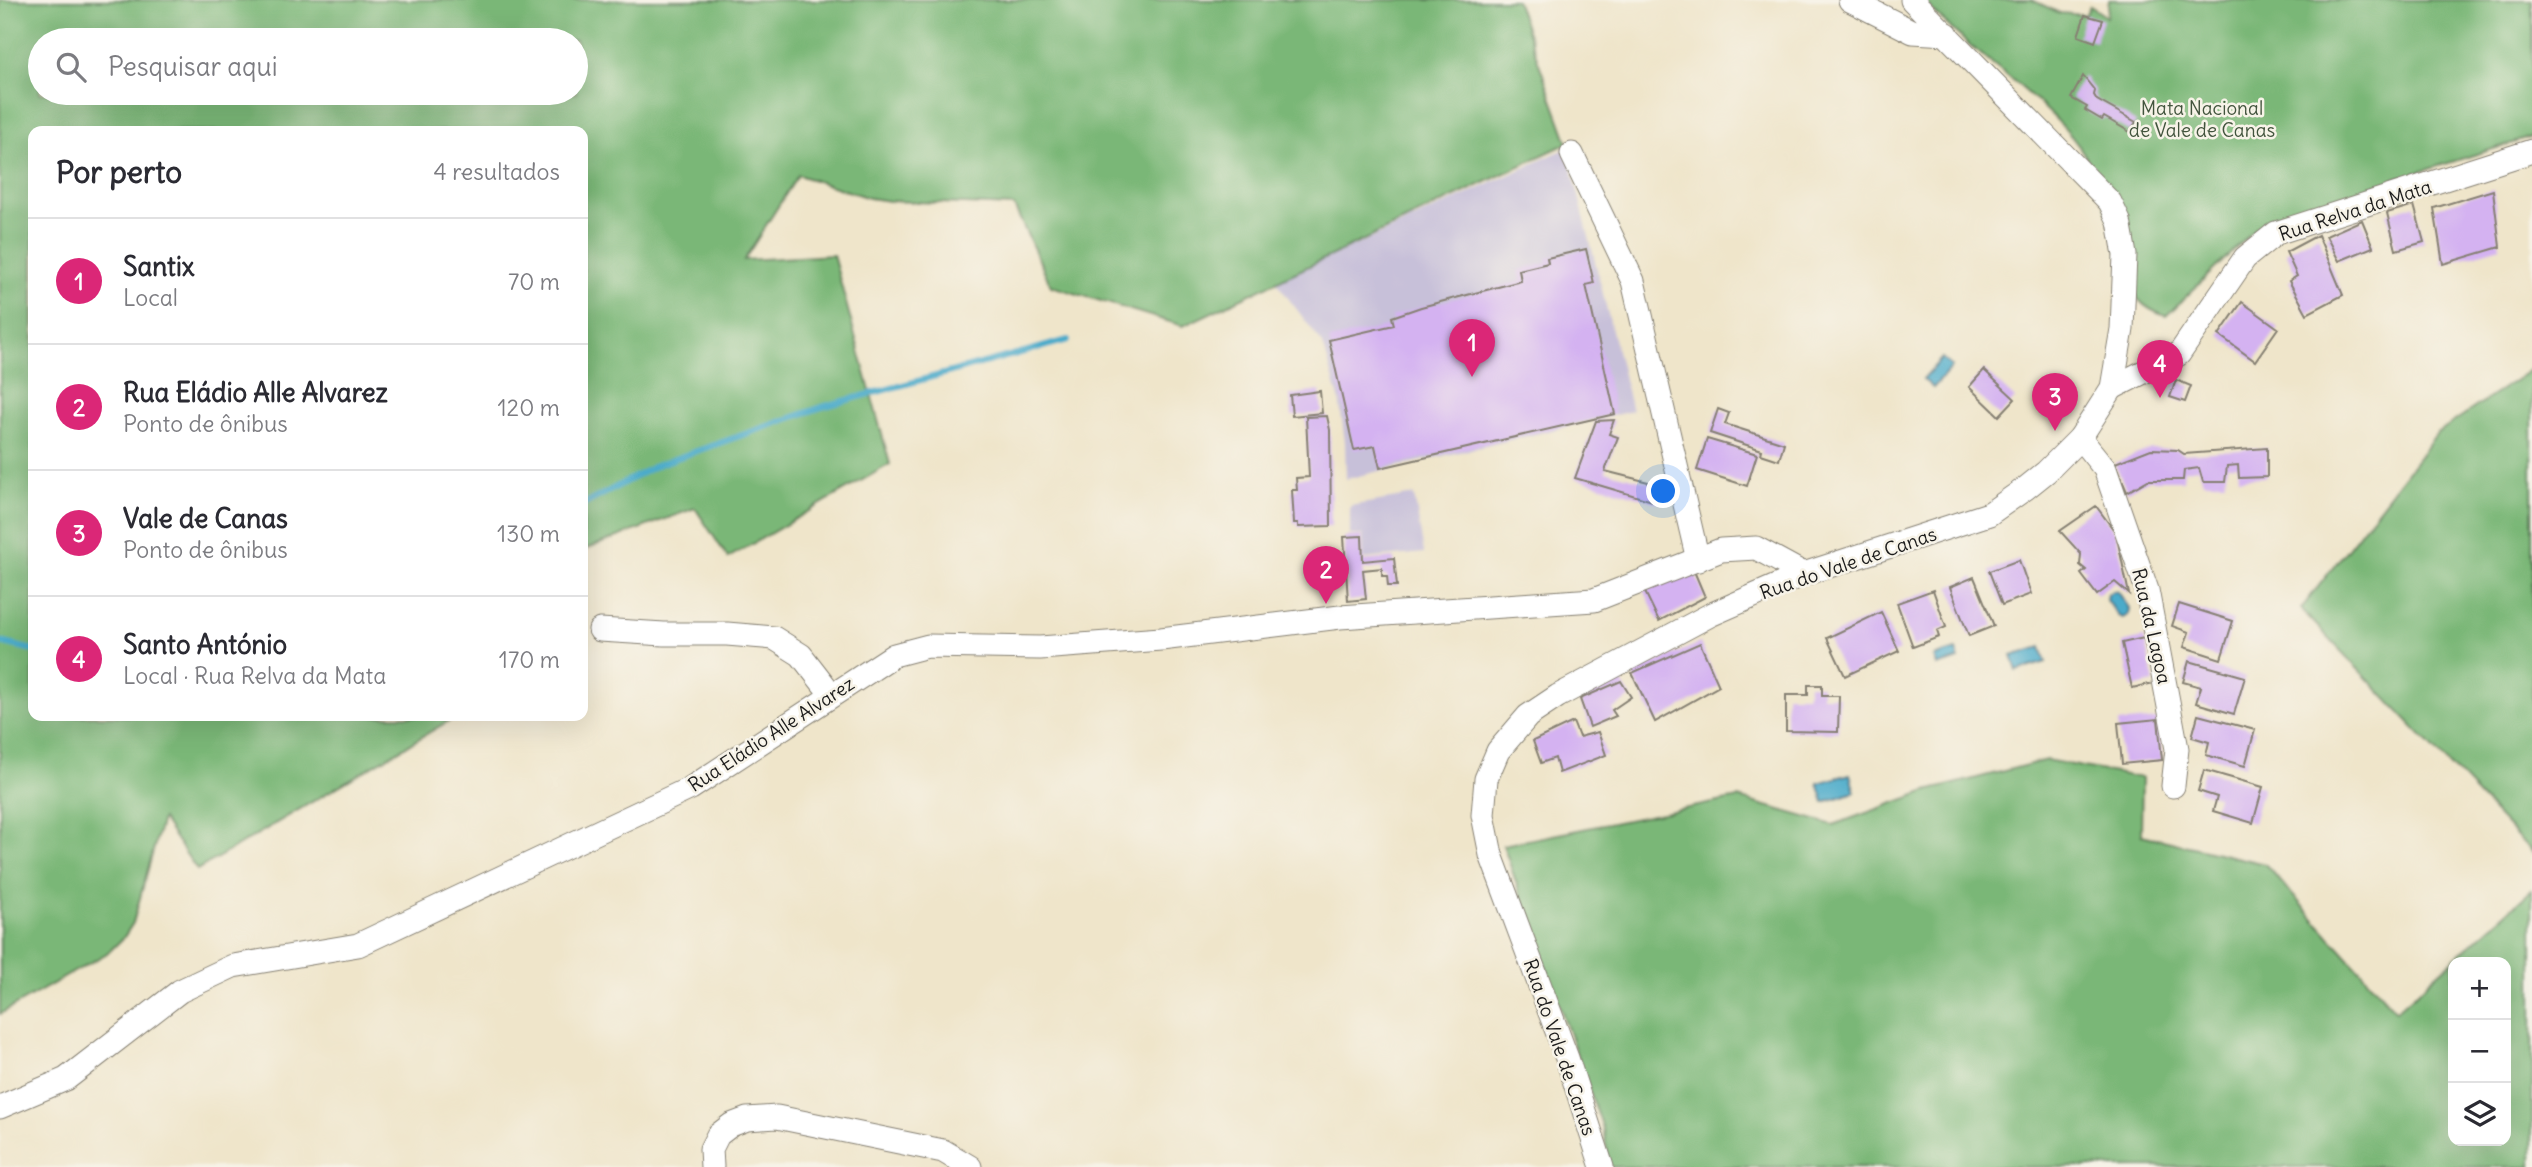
<!DOCTYPE html>
<html lang="pt">
<head>
<meta charset="utf-8">
<style>
	body { margin:0; font-family:Delius,sans-serif; background:#f7f7f7; color:#2b2b33 }
	.controls { position:absolute; right:21px; bottom:21px; display:grid; overflow:hidden; border-radius:14px; box-shadow:0 7px 28px #0002 }
	.controls button { width:63px; height:63px; display:grid; place-items:center; padding:0; border:0; border-bottom:2px solid #e1e1e2; background:#fff; color:#2b2b33; font:35px sans-serif }
	.you { position:absolute; left:1664px; top:492px; width:24px; height:24px; margin:-18px; border:5px solid #fff; border-radius:50%; background:#1a73e8; box-shadow:0 0 0 10px #1a73e833 }
	.badge { display:grid; place-items:center; width:46px; height:46px; border-radius:50%; background:#db2777; color:#fff; font-size:23px; font-weight:700 }
	.pin { position:absolute; translate:-50% -58px; filter:drop-shadow(0 2px 4px #0008) }
	.pin::after { content:''; position:absolute; top:37px; width:24px; height:21px; background:inherit; clip-path:polygon(0 0,100% 0,50% 100%) }
	.list { margin:0; padding:0; list-style:none }
	h2 { display:flex; justify-content:space-between; align-items:center; height:91px; margin:0; padding:0 28px; font-size:30px }
	h2 small { font-size:23px; font-weight:400; color:#7c7c81 }
	.list li { display:grid; grid-template-columns:46px 1fr auto; gap:21px; align-items:center; box-sizing:border-box; height:126px; padding:0 28px; border-top:2px solid #e1e1e2 }
	.list b { display:block; font-size:26px; white-space:nowrap }
	.list p { margin:0; font-size:23px; white-space:nowrap; color:#7c7c81 }
	.list em { font-size:23px; font-style:normal; color:#7c7c81 }
	.icon { flex:none; width:38px; height:38px; fill:none; stroke:currentColor; stroke-width:2; stroke-linecap:round; stroke-linejoin:round }
	.map { position:relative; flex:none; width:2532px; height:1167px; overflow:hidden }
	.search { position:absolute; background:#fff; box-shadow:0 7px 28px #0002; left:28px; top:28px; width:560px; height:77px; display:flex; align-items:center; gap:18px; box-sizing:border-box; padding:0 24px; border-radius:38px; color:#7c7c81; font-size:26px }
	.panel { position:absolute; background:#fff; box-shadow:0 7px 28px #0002; left:28px; top:126px; width:560px; height:595px; border-radius:14px }
	.map>svg:first-child { display:block }
</style>
</head>
<body>
<div class="map">
<svg width="2532" height="1167" viewBox="0 0 2532 1167">
	<rect width="100%" height="100%" fill="#f7f3e8"/>
	<filter id="ink" filterUnits="userSpaceOnUse"><feTurbulence type="fractalNoise" baseFrequency=".0143" numOctaves="2"/><feDisplacementMap in="SourceGraphic" scale="14" xChannelSelector="R" yChannelSelector="G"/><feConvolveMatrix kernelMatrix="1 2 1 2 8 2 1 2 1" color-interpolation-filters="sRGB"/></filter>
	<filter id="wash" filterUnits="userSpaceOnUse"><feTurbulence type="fractalNoise" baseFrequency=".00686" numOctaves="4" result="noise"/><feDisplacementMap in="SourceGraphic" scale="28" xChannelSelector="R" yChannelSelector="G"/><feGaussianBlur stdDeviation="1.57" result="paint"/><feColorMatrix in="noise" values="0 0 0 0 0 0 0 0 0 0 0 0 0 0 0 0 0 1.4 0 .05"/><feComposite in="paint" operator="in"/></filter>
	<g filter="url(#wash)">
		<rect width="100%" height="100%" fill="#efe5ca"/>
		<!-- industrial -->
		<g fill="#c7c0d9">
			<polygon points="1567,148 1632,411 1346,479 1345,442 1339,398 1323,344 1276,282"/>
			<polygon points="1414,495 1424,553 1364,559 1363,535 1350,535 1350,506"/>
		</g>
		<!-- forest -->
		<g fill="#7ab777" stroke="#4b6a4a" stroke-width="2" fill-rule="evenodd">
			<path d="M0,0h1516l52,143 -385,183 -132,-40 -37,-80 -125,-5 -20,-3 -71,-23 -54,85 89,-5 57,209 -162,94 -33,-50 -112,42v-419h-550v585h424l-260,154 -35,-51 -29,104 -9,14 -15,15 -109,62zM40,40h536v53h-536z"/>
			<path d="M1922,0h110l28,13 25,2 5,-9 17,11 2,-17h423v137l-267,83 -99,96c-10,-3 -20,-8 -27,-16 -20,-24 -31,-95 -44,-126 -22,-52 -88,-97 -130,-133 -15,-13 -29,-27 -43,-41z"/>
			<polygon points="2532,369 2532,852 2301,609 2437,433"/>
			<path d="M2046,760l96,18 -1,57 124,29 131,147 136,-121v277h-922l-7,-38 -100,-284 235,-47 95,27 94,-34zM2453,962h53v179h-53z"/>
		</g>
		<!-- water -->
		<g fill="#4babca" stroke="#346473" stroke-width="2">
			<polygon points="1942,358 1952,367 1933,388 1923,379"/>
			<polygon points="2113,591 2118,592 2129,608 2128,615 2123,618 2118,616 2107,600 2108,594"/>
			<polygon points="2041,647 2046,662 2017,671 2012,656"/>
			<polygon points="1956,650 1959,659 1937,666 1934,657"/>
			<polygon points="1850,774 1855,792 1824,802 1818,783"/>
		</g>
		<g fill="none" stroke-linecap="round" stroke-linejoin="round">
			<!-- stream -->
			<g stroke="#4babca" stroke-width="6">
				<polyline points="583,505 657,465 822,407 1068,340"/>
				<polyline points="0,642 33,650"/>
			</g>
		</g>
		<g id="blocks">
			<!-- building -->
			<g fill="#d4b2f1">
				<polygon points="2085,15 2103,20 2095,42 2078,36"/>
				<polygon points="2083,76 2095,91 2094,95 2097,100 2136,122 2130,132 2104,117 2102,120 2085,110 2087,107 2071,98"/>
				<polygon points="2493,190 2500,247 2443,264 2434,208"/>
				<polygon points="2414,205 2424,242 2396,250 2387,213"/>
				<polygon points="2362,220 2373,247 2339,261 2326,236"/>
				<polygon points="2318,235 2343,295 2307,314 2289,281 2297,276 2286,252"/>
				<polygon points="1586,249 1594,283 1586,285 1615,414 1380,468 1375,446 1354,450 1329,340 1394,325 1392,317 1421,307 1521,281 1519,270 1548,263 1547,258"/>
				<polygon points="2242,302 2278,328 2255,361 2219,335"/>
				<polygon points="1984,370 2015,399 1999,416 1969,387"/>
				<polygon points="2176,380 2191,386 2185,402 2170,397"/>
				<polygon points="1320,391 1322,413 1292,416 1290,395"/>
				<polygon points="1718,409 1729,413 1725,424 1784,443 1779,460 1761,454 1762,450 1710,433"/>
				<polygon points="1327,416 1330,430 1331,526 1298,527 1298,523 1294,523 1292,490 1297,490 1296,478 1309,477 1306,417"/>
				<polygon points="1614,420 1609,434 1618,437 1605,471 1660,485 1659,503 1575,478 1596,421"/>
				<polygon points="1707,439 1757,454 1747,486 1697,470"/>
				<polygon points="2267,448 2267,477 2239,478 2238,465 2227,466 2225,482 2203,482 2199,468 2184,470 2183,480 2148,480 2127,492 2115,463 2151,449 2178,450 2184,454"/>
				<polygon points="2096,506 2116,533 2129,594 2115,582 2097,595 2081,574 2086,570 2080,565 2081,554 2060,531"/>
				<polygon points="1362,536 1363,561 1394,558 1397,586 1388,586 1387,576 1382,576 1382,568 1363,570 1366,599 1348,601 1344,537"/>
				<polygon points="2019,560 2031,594 2002,605 1989,571"/>
				<polygon points="1694,571 1705,597 1659,621 1644,590"/>
				<polygon points="1974,577 1994,626 1969,636 1950,587"/>
				<polygon points="1933,590 1946,627 1937,631 1939,637 1913,647 1897,603"/>
				<polygon points="2179,604 2233,621 2221,659 2184,647 2189,632 2172,626"/>
				<polygon points="1881,612 1899,651 1845,676 1827,638"/>
				<polygon points="2144,638 2154,683 2132,688 2122,643"/>
				<polygon points="1700,643 1719,686 1655,722 1632,673"/>
				<polygon points="2189,661 2245,677 2234,714 2196,703 2201,687 2183,682"/>
				<polygon points="1621,681 1631,697 1612,710 1616,716 1590,727 1580,699"/>
				<polygon points="1808,685 1822,685 1822,696 1839,696 1838,732 1786,731 1786,695 1808,695"/>
				<polygon points="2198,715 2255,730 2245,766 2206,755 2209,742 2192,737"/>
				<polygon points="2158,719 2162,760 2122,764 2118,723"/>
				<polygon points="1573,722 1579,737 1598,732 1606,755 1559,773 1555,758 1541,763 1533,741"/>
				<polygon points="2204,770 2263,787 2253,823 2213,811 2217,797 2198,791"/>
			</g>
		</g>
	</g>
	<g filter="url(#ink)">
		<use href="#blocks" fill-opacity="0" stroke="#868073" stroke-width="2"/>
		<g fill="none" stroke-linecap="round" stroke-linejoin="round">
			<!-- minor casing -->
			<g stroke="#868073" stroke-width="25">
				<g id="minor">
					<polyline points="1850,0 1913,32 1947,34"/>
					<polyline points="1572,154 1633,281 1698,560"/>
					<polyline points="2112,388 2179,354 2245,258 2276,233 2532,151"/>
					<polyline points="2080,438 2105,469 2147,590 2177,749 2173,786"/>
					<polyline points="600,630 664,634 727,634 774,638 801,655 832,695"/>
					<polyline points="0,1107 66,1079 180,991 233,966 358,945 691,788 894,655 928,646 1040,648 1161,639 1340,617 1594,600 1721,550 1756,548 1804,574"/>
					<polyline points="712,1167 711,1149 718,1135 731,1125 747,1119 777,1117 943,1151 970,1167"/>
					<polyline points="1602,1167 1567,1058 1491,855 1483,815 1486,779 1498,751 1528,716 1558,696 1710,615 1804,574 1989,514 2026,488 2046,472 2080,438 2112,388 2122,329 2125,255 2119,221 2110,202 1912,0"/>
				</g>
			</g>
			<!-- minor -->
			<use href="#minor" stroke="#fff" stroke-width="23"/>
		</g>
	</g>
	<g text-anchor="middle" dominant-baseline="central" stroke-width="5" stroke-linejoin="round" paint-order="stroke">
		<!-- park labels -->
		<g font-size="19" fill="#42543d" stroke="#f7f3e8">
			<text x="2202" y="108">Mata Nacional<tspan x="2202" dy="22">de Vale de Canas</tspan></text>
		</g>
		<!-- street labels -->
		<g font-size="19" fill="#1c1c1c" stroke="#f7f3e8">
			<text transform="translate(2355 210) rotate(-18)">Rua Relva da Mata</text>
			<text transform="translate(1848 563) rotate(-19)">Rua do Vale de Canas</text>
			<text transform="translate(2152 626) rotate(77)">Rua da Lagoa</text>
			<text transform="translate(771 734) rotate(-33)">Rua Eládio Alle Alvarez</text>
			<text transform="translate(1560 1047) rotate(71)">Rua do Vale de Canas</text>
		</g>
	</g>
</svg>
<div class="controls">
<button>+</button>
<button>−</button>
<button><svg class="icon" aria-label="layers" viewBox="0 0 24 24"><path d="M12 4l9 5-9 5-9-5zM3 14l9 5 9-5"/></svg></button>
</div>
<div class="you"></div>
<div class="pin badge" style="left:1472px;top:377px">1</div>
<div class="pin badge" style="left:1326px;top:604px">2</div>
<div class="pin badge" style="left:2055px;top:431px">3</div>
<div class="pin badge" style="left:2160px;top:398px">4</div>
<div class="search"><svg class="icon" aria-label="search" viewBox="0 0 24 24"><circle cx="10" cy="10" r="6"/><path d="M15 15l6 6"/></svg>Pesquisar aqui</div>
<section class="panel">
<h2>Por perto<small>4 resultados</small></h2>
<ul class="list">
<li><span class="badge">1</span><div><b>Santix</b><p>Local</p></div><em>70 m</em></li>
<li><span class="badge">2</span><div><b>Rua Eládio Alle Alvarez</b><p>Ponto de ônibus</p></div><em>120 m</em></li>
<li><span class="badge">3</span><div><b>Vale de Canas</b><p>Ponto de ônibus</p></div><em>130 m</em></li>
<li><span class="badge">4</span><div><b>Santo António</b><p>Local · Rua Relva da Mata</p></div><em>170 m</em></li>
</ul>
</section>
</div>
</body>
</html>
